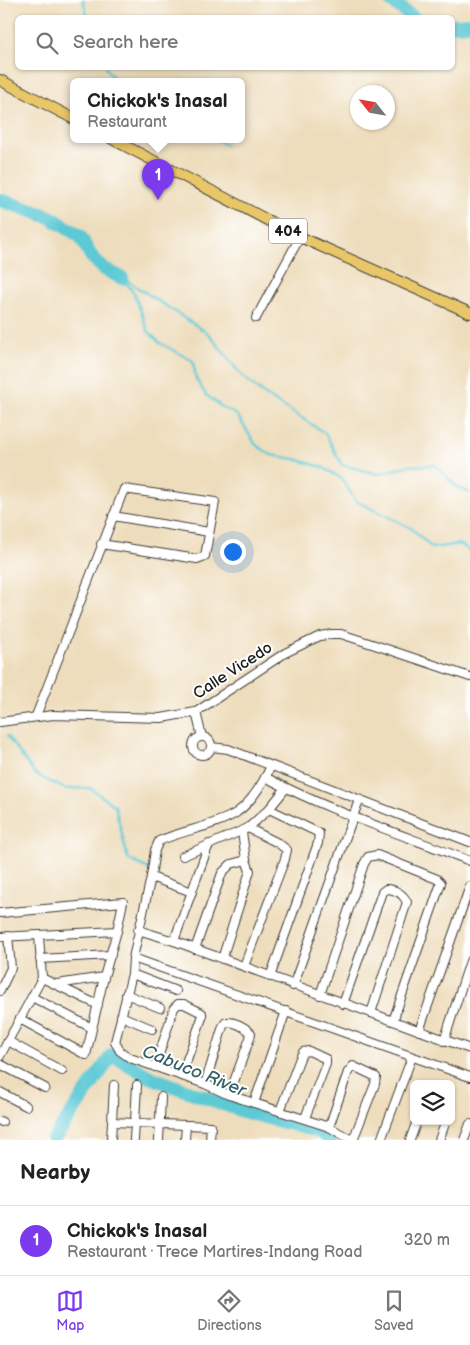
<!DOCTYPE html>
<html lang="en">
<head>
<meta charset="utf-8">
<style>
	body { margin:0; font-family:"Balsamiq Sans",sans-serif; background:#f6f6f6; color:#222 }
	.controls { position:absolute; right:15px; bottom:15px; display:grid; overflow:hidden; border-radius:8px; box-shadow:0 1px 4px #0004 }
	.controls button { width:45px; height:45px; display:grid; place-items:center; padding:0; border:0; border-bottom:1px solid #e0e0e0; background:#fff; color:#222; font:25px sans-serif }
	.compass { position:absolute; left:350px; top:85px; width:45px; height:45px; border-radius:50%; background:#fff; box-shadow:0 1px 4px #0004; rotate:301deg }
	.you { position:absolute; left:232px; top:551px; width:18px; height:18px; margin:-12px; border:4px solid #fff; border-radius:50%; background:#1a73e8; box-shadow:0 0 0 8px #1a73e833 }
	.badge { display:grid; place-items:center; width:32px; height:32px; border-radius:50%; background:#7c3aed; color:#fff; font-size:16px; font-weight:700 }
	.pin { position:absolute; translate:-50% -41px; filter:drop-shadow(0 1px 2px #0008) }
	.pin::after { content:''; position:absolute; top:26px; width:18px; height:15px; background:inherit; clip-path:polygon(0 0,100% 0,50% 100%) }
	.popup { position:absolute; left:70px; top:78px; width:175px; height:65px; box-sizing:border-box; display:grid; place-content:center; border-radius:8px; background:#fff; filter:drop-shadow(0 1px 4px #0005); font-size:16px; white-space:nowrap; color:#767676 }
	.popup b { font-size:19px; color:#222 }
	.popup::after { content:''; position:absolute; left:50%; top:100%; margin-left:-10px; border:10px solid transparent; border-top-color:#fff }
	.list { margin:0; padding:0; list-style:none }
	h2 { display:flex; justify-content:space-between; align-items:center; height:65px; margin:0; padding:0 20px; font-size:21px }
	h2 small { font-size:16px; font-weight:400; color:#767676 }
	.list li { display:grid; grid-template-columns:32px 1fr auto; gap:15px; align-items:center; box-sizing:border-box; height:70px; padding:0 20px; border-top:1px solid #e0e0e0 }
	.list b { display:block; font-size:19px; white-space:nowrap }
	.list p { margin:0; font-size:16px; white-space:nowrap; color:#767676 }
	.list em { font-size:16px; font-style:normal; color:#767676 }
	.icon { flex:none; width:28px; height:28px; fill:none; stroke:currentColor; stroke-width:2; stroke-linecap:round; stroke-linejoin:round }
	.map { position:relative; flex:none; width:470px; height:1140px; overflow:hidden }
	.search { position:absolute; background:#fff; box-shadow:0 1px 4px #0004; left:15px; right:15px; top:15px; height:55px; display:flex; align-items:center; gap:12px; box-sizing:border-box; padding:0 18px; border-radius:8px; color:#767676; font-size:19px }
	.sheet { height:135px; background:#fff }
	nav { display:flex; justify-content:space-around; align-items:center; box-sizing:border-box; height:70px; border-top:1px solid #e0e0e0; background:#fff; font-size:14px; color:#767676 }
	nav a { display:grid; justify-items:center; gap:2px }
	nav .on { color:#7c3aed }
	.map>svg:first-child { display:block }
</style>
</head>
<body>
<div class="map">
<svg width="470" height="1140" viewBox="0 0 470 1140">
	<rect width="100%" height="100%" fill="#fff"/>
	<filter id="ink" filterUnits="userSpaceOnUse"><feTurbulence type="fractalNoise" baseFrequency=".02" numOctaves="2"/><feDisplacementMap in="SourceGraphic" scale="10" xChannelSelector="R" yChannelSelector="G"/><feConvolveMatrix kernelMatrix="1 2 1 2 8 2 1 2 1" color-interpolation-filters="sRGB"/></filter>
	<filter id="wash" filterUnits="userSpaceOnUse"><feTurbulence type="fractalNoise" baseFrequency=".0096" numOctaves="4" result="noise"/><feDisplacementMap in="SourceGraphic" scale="20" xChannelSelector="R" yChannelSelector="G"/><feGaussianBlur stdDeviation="1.12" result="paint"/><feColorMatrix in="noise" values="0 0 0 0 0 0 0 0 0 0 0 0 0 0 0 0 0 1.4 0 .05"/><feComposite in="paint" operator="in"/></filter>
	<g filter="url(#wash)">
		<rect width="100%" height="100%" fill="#eeddbc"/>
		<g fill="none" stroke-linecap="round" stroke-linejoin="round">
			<!-- stream -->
			<g stroke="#5dc9d5" stroke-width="2.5">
				<polyline points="83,0 88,18"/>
				<polyline points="106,68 116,81"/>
				<polyline points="216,139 226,145"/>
				<polyline points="122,278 134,293 148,331 160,343 193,361 196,379 206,395 223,408 237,415 256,445 271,455 295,459 322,467 341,478 356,501 411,528 432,548 460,544 470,551"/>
				<polyline points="126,280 209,334 242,376 264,394 325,433 342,465 378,474 407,466 435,465 457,487 470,493"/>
				<polyline points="7,736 35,774 65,789 90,788 115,806 128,859 149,869"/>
			</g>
			<!-- river -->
			<g stroke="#5dc9d5" stroke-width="14">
				<polyline points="390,0 414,18"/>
				<polyline points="452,25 470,24"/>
				<polyline points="0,200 50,217 80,236 91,256 104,269 122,278"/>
				<polyline points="53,1140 112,1055 150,1077 242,1111 318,1131 331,1140"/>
			</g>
		</g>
	</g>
	<g filter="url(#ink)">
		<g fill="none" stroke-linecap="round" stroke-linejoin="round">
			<!-- minor casing -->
			<g stroke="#3c3934" stroke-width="10">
				<g id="minor">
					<polyline points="256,318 300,237"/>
					<polyline points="113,516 209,532"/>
					<polyline points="196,712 202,737"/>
					<polyline points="36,716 124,489 215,502 205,556 197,559 101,544"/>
					<polyline points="0,722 53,715 161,718 196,712 285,653 320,636 332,634 341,634 375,645 470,677"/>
					<circle cx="202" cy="746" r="9"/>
					<polyline points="211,747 228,749 470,842"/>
					<path d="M271,766c-8,17 -19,36 -35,47 -23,14 -53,17 -77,28l-4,9 -4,27 -18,81 -1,16 -17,68 5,9 10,7 75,26 24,11 100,32 23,13"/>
					<path d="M265,777c66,35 136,57 205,84"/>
					<polyline points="269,809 319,833 318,843 270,977"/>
					<polyline points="183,856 248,828 269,809 286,788"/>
					<polyline points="151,877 192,892"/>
					<polyline points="0,913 123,902 117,931 104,977 86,1055 20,1019"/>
					<polyline points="138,930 174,941 470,1049"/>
					<polyline points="0,937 117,931"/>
					<polyline points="174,941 209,844"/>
					<polyline points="195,949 222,873 231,864 246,860"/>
					<polyline points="133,958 470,1077"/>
					<polyline points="40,959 111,955"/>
					<polyline points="222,959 250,871 246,860 242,832"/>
					<polyline points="244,966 285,859 287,850 278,843 248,828"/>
					<polyline points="132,974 176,991"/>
					<polyline points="42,978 98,1005"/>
					<polyline points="57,984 104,977"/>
					<polyline points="293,986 359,800"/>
					<polyline points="0,991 11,968 8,936"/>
					<polyline points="126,994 160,1008"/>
					<polyline points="320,995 364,864 368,857 377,855 437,879 441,883 393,1021"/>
					<polyline points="32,997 92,1028"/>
					<path d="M343,1004l39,-112 4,-3c9,0 17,5 21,13l-36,111"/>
					<polyline points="121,1016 152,1029"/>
					<polyline points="419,1031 470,886"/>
					<polyline points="8,1041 62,1071"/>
					<polyline points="444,1041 470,961"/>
					<polyline points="0,1056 42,978 39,936"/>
					<polyline points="0,1064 45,1088"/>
					<polyline points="155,1067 174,1008 178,1004 184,1004 202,1013 202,1018 181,1076"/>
					<path d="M205,1084l18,-58 3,-4c8,-1 19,5 25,11l-1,5 -21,57"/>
					<polyline points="0,1092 26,1106"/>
					<polyline points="254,1103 286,1011"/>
					<polyline points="280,1111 300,1058 303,1052 309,1051 326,1059 326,1064 305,1118"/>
					<polyline points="0,1121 2,1122"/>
					<polyline points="112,1122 211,1126 210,1140"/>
					<polyline points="329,1127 348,1072 353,1066 376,1077 375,1084 353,1140"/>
					<polyline points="111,1140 114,1085"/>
					<polyline points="134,1140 137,1085"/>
					<polyline points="159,1140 161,1097"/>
					<polyline points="185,1140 186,1125"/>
					<polyline points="381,1140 412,1057"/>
					<polyline points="410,1140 417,1121"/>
					<polyline points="439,1140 446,1121"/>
					<polyline points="464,1140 470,1124"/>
				</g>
			</g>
			<!-- major casing -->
			<g stroke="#3c3934" stroke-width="12">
				<g id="major">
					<polyline points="0,80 74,119"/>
					<polyline points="112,139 300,237 470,313"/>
				</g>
			</g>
			<!-- minor -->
			<use href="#minor" stroke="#fff" stroke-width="8"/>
			<!-- major -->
			<use href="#major" stroke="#e9c769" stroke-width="10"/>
		</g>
	</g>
	<g text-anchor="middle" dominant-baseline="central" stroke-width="4" stroke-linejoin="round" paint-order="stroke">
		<!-- shield labels -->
		<rect fill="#fff" stroke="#606060" stroke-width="1" x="269" y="218.5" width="38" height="25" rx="4"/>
		<g font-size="15" font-weight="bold" fill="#1c1c1c">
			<text x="288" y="231">404</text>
		</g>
		<!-- street labels -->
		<g font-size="16" fill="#1c1c1c" stroke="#fff">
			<text transform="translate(233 671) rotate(-33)">Calle Vicedo</text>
		</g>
		<!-- water labels -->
		<g font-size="18" font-style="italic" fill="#366166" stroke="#fff">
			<text transform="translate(194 1071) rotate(22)">Cabuco River</text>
		</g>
	</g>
</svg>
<div class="controls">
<button><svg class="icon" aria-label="layers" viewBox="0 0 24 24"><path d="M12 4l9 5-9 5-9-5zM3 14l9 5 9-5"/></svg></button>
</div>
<svg class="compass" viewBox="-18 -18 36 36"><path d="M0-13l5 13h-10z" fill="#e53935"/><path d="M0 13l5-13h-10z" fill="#767676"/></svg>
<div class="you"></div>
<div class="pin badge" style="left:158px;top:200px">1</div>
<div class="popup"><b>Chickok's Inasal</b>Restaurant</div>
<div class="search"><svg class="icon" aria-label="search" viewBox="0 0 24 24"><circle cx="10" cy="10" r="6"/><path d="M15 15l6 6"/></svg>Search here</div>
</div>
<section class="sheet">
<h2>Nearby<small></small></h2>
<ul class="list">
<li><span class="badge">1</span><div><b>Chickok's Inasal</b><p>Restaurant · Trece Martires-Indang Road</p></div><em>320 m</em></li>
</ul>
</section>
<nav>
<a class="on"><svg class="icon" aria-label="map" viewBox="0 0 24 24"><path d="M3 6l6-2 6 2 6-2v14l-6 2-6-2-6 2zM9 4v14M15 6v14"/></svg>Map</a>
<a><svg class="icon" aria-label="directions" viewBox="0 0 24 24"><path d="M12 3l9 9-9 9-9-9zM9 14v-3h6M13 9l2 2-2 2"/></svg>Directions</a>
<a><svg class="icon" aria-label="saved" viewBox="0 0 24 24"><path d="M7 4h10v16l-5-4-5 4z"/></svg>Saved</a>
</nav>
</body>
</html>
